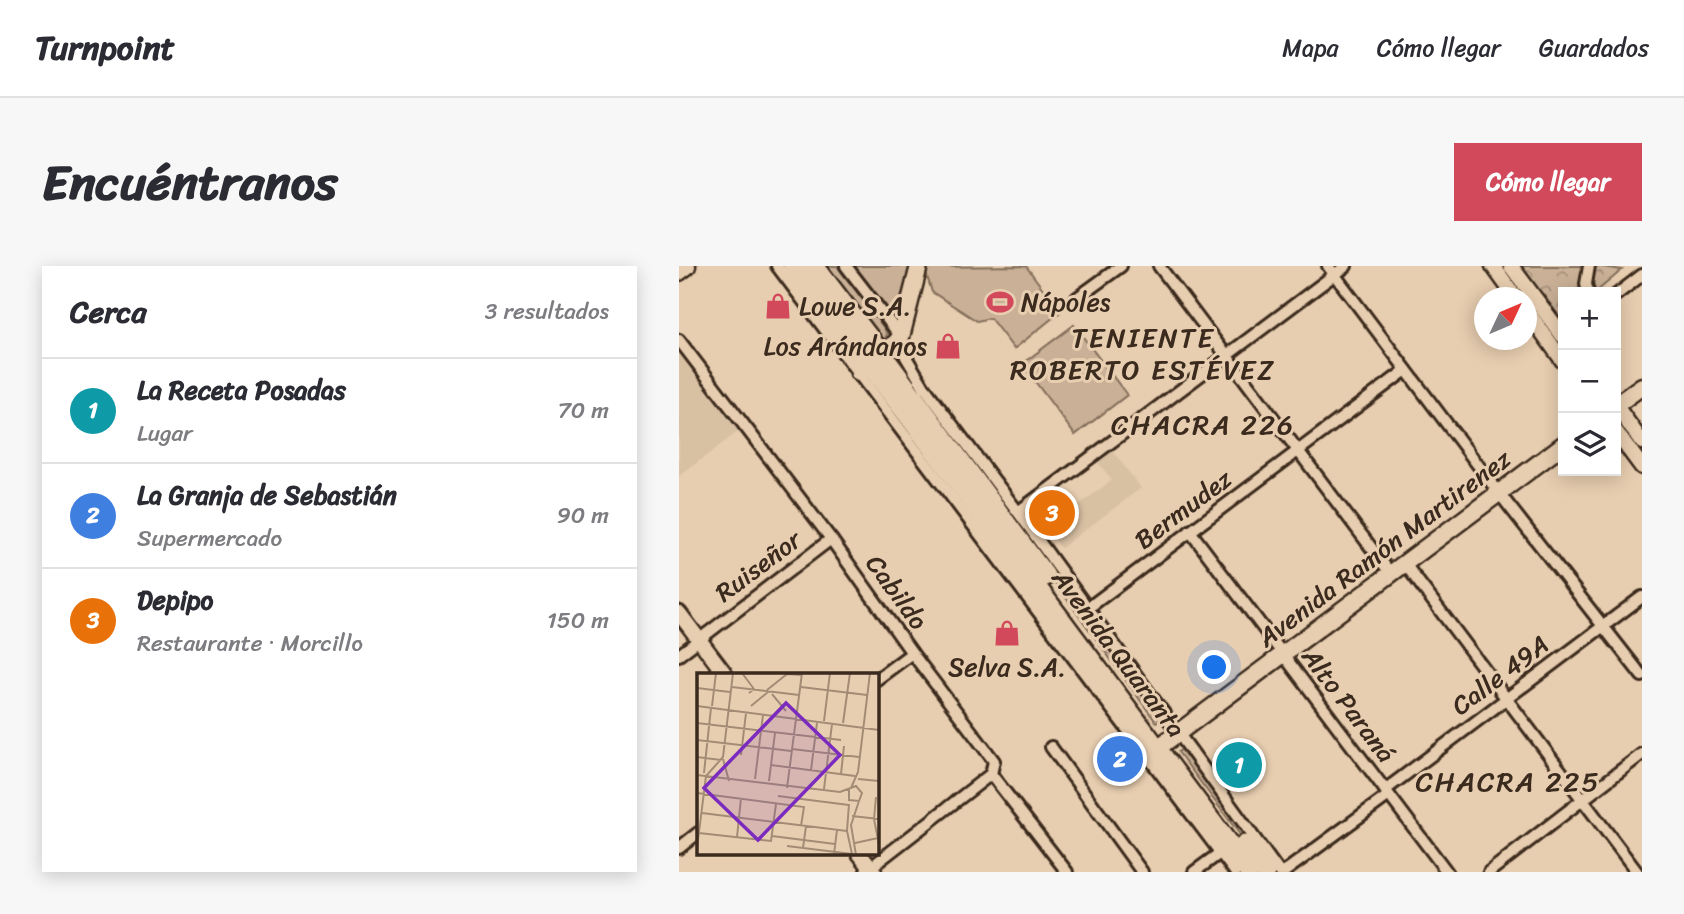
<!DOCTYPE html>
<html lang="es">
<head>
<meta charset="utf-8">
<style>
	body { margin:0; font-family:Sriracha,sans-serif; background:#f7f7f7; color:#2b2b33 }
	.controls { position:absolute; right:21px; top:21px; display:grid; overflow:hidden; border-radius:0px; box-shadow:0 4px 18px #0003 }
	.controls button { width:63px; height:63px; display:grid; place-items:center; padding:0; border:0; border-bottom:2px solid #e1e1e2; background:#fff; color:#2b2b33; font:35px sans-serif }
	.compass { position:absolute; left:795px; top:21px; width:63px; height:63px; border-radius:50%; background:#fff; box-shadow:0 4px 18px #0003; rotate:46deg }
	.you { position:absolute; left:536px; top:402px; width:24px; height:24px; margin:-18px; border:5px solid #fff; border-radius:50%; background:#1a73e8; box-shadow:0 0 0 10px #1a73e833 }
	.badge { display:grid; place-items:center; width:46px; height:46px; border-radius:50%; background:#d1495b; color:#fff; font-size:23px; font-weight:700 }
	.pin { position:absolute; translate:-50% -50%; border:4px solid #fff; box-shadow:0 2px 7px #0006 }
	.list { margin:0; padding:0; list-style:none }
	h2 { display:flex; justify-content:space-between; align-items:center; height:91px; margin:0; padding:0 28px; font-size:30px }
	h2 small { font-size:23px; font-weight:400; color:#7c7c81 }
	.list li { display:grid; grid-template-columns:46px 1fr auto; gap:21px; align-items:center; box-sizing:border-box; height:105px; padding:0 28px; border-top:2px solid #e1e1e2 }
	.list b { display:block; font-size:26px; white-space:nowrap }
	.list p { margin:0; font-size:23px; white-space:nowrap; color:#7c7c81 }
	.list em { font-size:23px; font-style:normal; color:#7c7c81 }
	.icon { flex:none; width:38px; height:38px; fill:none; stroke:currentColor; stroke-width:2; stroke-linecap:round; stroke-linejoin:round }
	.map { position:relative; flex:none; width:963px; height:606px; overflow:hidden; border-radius:0px }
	header { display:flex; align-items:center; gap:42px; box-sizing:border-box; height:98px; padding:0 35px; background:#fff; border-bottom:2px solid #e1e1e2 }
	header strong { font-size:33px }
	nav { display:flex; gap:38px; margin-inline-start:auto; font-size:24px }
	.intro { display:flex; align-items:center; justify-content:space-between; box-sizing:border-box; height:168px; padding:0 42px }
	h1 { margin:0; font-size:49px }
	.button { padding:18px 32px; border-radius:0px; background:#d1495b; color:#fff; font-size:24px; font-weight:700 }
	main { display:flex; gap:42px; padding:0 42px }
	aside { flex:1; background:#fff; border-radius:0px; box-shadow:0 4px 18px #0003 }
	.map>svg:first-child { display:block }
</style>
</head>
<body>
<header>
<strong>Turnpoint</strong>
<nav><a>Mapa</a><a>Cómo llegar</a><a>Guardados</a></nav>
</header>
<div class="intro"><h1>Encuéntranos</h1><a class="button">Cómo llegar</a></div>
<main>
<aside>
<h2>Cerca<small>3 resultados</small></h2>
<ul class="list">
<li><span class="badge" style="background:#0f9aa8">1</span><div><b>La Receta Posadas</b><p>Lugar</p></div><em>70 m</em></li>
<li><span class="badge" style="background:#3f7fe0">2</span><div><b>La Granja de Sebastián</b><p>Supermercado</p></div><em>90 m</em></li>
<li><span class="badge" style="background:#e8710a">3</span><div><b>Depipo</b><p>Restaurante · Morcillo</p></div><em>150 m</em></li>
</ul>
</aside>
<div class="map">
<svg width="963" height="606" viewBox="0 0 963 606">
	<defs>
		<pattern id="forest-crowns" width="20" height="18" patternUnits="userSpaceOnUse" patternTransform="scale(1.75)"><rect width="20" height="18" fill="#c9b096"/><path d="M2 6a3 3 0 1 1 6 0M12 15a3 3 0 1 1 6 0" fill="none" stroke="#a48f7a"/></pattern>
	</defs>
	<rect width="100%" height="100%" fill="#e8ceb0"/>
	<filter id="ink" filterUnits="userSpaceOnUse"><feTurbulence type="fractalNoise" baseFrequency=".0143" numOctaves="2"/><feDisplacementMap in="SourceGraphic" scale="14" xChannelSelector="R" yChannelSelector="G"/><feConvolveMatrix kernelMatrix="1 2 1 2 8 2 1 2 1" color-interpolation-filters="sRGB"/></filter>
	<g filter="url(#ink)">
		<!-- built -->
		<g fill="#d8c0a3">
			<polygon points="0,81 63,163 0,210"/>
			<polygon points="433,184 462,222 382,282 368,263 433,214 418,195"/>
		</g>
		<!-- green -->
		<g fill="#c9b096" stroke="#826d5a" stroke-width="2">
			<polygon points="142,0 158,0 205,62 208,68 206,73 200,74"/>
			<polygon points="173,0 232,0 220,38 217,56"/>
			<polygon points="347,0 381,46 335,83 311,52 298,55 253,26 245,1"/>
			<polygon points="395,59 448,129 396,169 343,98"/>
			<polygon points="300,201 483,452 477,456 301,213"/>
			<polygon points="505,481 596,606 589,606 499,486"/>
		</g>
		<!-- forest -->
		<polygon fill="url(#forest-crowns)" stroke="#826d5a" stroke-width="2" points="842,0 918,0 943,4 917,26 884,26 883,55"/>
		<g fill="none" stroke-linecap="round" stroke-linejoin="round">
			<!-- street casing -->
			<g stroke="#3b2a1e" stroke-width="16">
				<g id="street">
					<polyline points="98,0 556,606"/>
					<polyline points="167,0 222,71 227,91 245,121 339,246 600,606"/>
					<polyline points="480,0 712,308"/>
					<polyline points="649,0 820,227 963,410"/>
					<polyline points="909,26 907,18 910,0"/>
					<polyline points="937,29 963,9"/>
					<polyline points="398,32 442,0"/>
					<polyline points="0,74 152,273 233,387 315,495 312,508"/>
					<polyline points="339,246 667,0"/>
					<polyline points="511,265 768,606"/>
					<polyline points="726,298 958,606"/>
					<polyline points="409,342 727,104"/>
					<polyline points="0,389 152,273"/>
					<polyline points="198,413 233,387"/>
					<polyline points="372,481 463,606"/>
					<polyline points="312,508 388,606"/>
					<polyline points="706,524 963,331"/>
					<polyline points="0,582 19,567"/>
					<polyline points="187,605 312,508"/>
					<polyline points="515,606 541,587"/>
					<polyline points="605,606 710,529"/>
					<polyline points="810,606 963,488"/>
				</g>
			</g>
			<!-- secondary casing -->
			<g stroke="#3b2a1e" stroke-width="19">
				<g id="secondary">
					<polyline points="814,0 837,32"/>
					<polyline points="832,0 884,70"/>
					<polyline points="848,45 884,95"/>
					<polyline points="937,140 963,176"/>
					<polyline points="937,166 963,201"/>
					<polyline points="0,347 46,408"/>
					<polyline points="180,587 195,606"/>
				</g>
			</g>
			<!-- primary casing -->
			<g stroke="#3b2a1e" stroke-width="21">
				<g id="primary">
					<polyline points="0,6 8,0"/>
					<polyline points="180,107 204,90 222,71 240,0"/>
					<polyline points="937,139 963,120"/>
					<polyline points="468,490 884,179"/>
				</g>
			</g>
			<!-- highway casing -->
			<g stroke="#3b2a1e" stroke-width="24">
				<g id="highway">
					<polyline points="114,0 229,149 570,606"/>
					<polyline points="135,0 213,102 366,310"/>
					<polyline points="566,579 586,606"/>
				</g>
			</g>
			<!-- street -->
			<use href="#street" stroke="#e8ceb0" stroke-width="10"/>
			<!-- secondary -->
			<use href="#secondary" stroke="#e8ceb0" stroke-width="14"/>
			<!-- primary -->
			<use href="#primary" stroke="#e8ceb0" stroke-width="16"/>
			<!-- highway -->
			<use href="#highway" stroke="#e8ceb0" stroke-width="19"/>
		</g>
	</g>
	<!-- icons -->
	<defs>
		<g id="stadium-bare" transform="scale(2.1)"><path d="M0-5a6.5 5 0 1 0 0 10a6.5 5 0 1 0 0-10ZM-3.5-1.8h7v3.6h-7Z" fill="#d1495b" stroke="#e8ceb0" stroke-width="2.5" paint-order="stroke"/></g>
		<g id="shop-bare" transform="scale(2.1)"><path d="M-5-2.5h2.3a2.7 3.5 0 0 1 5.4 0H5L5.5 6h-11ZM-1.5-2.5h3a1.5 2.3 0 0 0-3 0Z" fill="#d1495b" stroke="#e8ceb0" stroke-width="2.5" paint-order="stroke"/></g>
	</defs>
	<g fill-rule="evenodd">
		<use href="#stadium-bare" x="321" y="36"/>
		<use href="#shop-bare" x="99" y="40"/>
		<use href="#shop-bare" x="269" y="80"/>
		<use href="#shop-bare" x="328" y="367"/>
	</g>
	<g text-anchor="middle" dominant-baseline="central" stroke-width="6" stroke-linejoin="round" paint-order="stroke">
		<!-- poi labels -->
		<g font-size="26" fill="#3b2a1e" stroke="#e8ceb0" text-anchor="start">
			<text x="342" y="36">Nápoles</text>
			<text x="120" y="40">Lowe S.A.</text>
			<text x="248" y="80" text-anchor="end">Los Arándanos</text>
			<text x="328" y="401" text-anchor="middle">Selva S.A.</text>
		</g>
		<!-- street labels -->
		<g font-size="26" fill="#3b2a1e" stroke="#e8ceb0">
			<text transform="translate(504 243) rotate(-37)">Bermudez</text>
			<text transform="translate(705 282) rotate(-37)">Avenida Ramón Martirenez</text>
			<text transform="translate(79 300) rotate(-37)">Ruiseñor</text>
			<text transform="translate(218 326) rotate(54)">Cabildo</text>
			<text transform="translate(440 387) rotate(53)">Avenida Quaranta</text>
			<text transform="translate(821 409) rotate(-37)">Calle 49A</text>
			<text transform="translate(670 439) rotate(53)">Alto Paraná</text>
		</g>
		<!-- neighbourhood labels -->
		<g font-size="28" letter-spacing="2" fill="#3b2a1e" stroke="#e8ceb0">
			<text x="464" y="71">TENIENTE<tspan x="464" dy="32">ROBERTO ESTÉVEZ</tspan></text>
			<text x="524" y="158">CHACRA 226</text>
			<text x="829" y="515">CHACRA 225</text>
		</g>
	</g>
	<!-- overview -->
	<g transform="translate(18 407)">
		<rect width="182" height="182" fill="#e8ceb0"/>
		<path fill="none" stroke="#a38c76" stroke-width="2" d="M45,0l12,16 -5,4M35,14l67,8M104,14l66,8M0,15l33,4M70,17l20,-16 14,1M75,21l14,17M0,33l182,24M15,33l4,-33M54,33l17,-14M127,48l6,-48M0,50l144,17M146,50l7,-50M0,67l94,11M95,76l67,8M44,82l5,-42M0,84l24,3M26,86l6,22M74,92l84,11M114,97l6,-47M7,100l7,-65M144,101l3,-28M0,102l143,17 16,-6 6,7 -3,8 -10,-1v-11M58,106l8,-64M161,106l21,2M72,108l6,-48M90,115l15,-115M154,115l7,-16 12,-99M127,116l8,-65M0,120l107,14 -3,19M81,123l71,9M179,124l-2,22 5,26M152,131l-2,27 5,23M5,140l145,18M155,143l27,3M2,160l72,8 5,-37M75,163l63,8M40,164l4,-39M158,170l23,-5M90,173l65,8M0,175l9,-72 17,-19 10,-84M106,175l3,-22M137,181l3,-24M159,182l-5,-30 8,-24"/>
		<path fill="#7b2cbf" fill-opacity="0.15" stroke="#7b2cbf" stroke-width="3.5" d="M89,30l54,52 -82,85 -54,-52z"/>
		<rect width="182" height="182" fill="none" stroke="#3b2a1e" stroke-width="3.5"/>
	</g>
</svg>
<div class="controls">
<button>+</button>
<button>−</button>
<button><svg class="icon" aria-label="layers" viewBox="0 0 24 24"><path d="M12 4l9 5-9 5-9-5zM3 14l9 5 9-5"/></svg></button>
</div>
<svg class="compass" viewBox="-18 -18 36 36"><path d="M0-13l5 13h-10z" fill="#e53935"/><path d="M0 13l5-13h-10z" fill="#7c7c81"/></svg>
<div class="you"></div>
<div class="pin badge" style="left:560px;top:499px;background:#0f9aa8">1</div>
<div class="pin badge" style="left:441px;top:493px;background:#3f7fe0">2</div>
<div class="pin badge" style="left:373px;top:247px;background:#e8710a">3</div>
</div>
</main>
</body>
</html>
